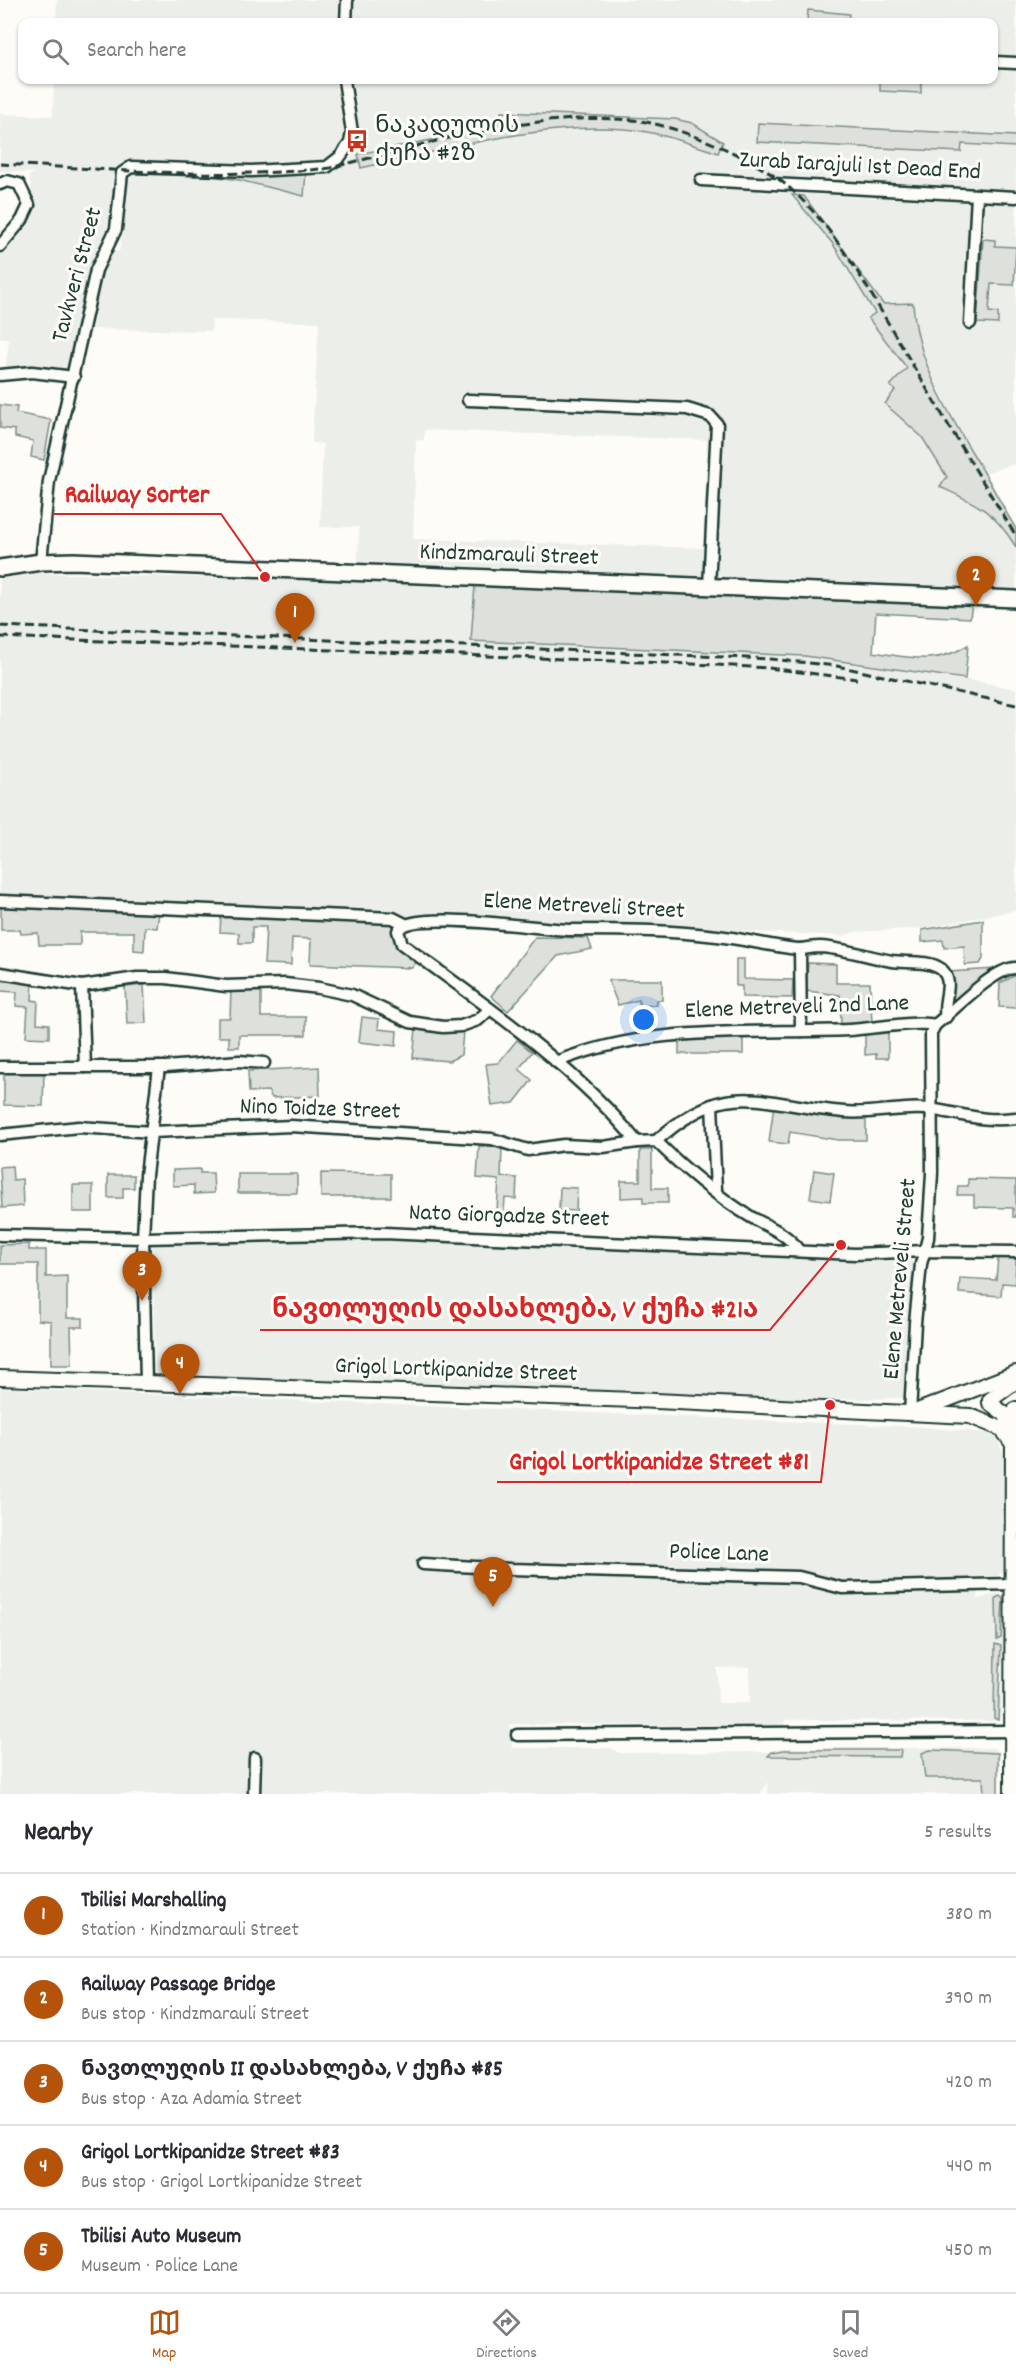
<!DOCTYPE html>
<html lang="en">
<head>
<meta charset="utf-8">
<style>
	body { margin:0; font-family:Dekko,"Noto Sans Georgian",sans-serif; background:#f2f2f3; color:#2b2b33 }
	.you { position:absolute; left:644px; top:1020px; width:21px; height:21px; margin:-15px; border:4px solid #fff; border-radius:50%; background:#1a73e8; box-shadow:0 0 0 9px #1a73e833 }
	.badge { display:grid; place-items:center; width:39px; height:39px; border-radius:50%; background:#b45309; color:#fff; font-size:20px; font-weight:700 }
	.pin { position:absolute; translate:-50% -50px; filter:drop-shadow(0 2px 3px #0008) }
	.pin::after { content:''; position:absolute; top:32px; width:21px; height:18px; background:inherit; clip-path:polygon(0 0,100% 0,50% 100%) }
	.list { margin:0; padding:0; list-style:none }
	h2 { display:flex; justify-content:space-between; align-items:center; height:78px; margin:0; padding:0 24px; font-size:26px }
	h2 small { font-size:20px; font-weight:400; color:#7c7c81 }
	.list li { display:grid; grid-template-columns:39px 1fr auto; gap:18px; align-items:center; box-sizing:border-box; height:84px; padding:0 24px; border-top:2px solid #e1e1e2 }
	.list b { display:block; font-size:22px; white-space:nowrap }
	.list p { margin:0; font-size:20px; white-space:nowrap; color:#7c7c81 }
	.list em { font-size:20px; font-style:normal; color:#7c7c81 }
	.icon { flex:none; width:33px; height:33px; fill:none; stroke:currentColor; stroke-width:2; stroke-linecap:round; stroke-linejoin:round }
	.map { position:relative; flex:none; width:1016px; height:1794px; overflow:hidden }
	.search { position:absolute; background:#fff; box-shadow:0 2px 4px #0004; left:18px; right:18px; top:18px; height:66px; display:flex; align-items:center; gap:15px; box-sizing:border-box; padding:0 21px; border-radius:12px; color:#7c7c81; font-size:22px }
	.sheet { height:498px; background:#fff }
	nav { display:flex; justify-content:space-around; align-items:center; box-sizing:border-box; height:84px; border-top:2px solid #e1e1e2; background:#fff; font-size:16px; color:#7c7c81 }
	nav a { display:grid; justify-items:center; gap:3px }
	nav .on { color:#b45309 }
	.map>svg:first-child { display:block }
</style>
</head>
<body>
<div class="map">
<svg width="1016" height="1794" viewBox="0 0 1016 1794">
	<rect width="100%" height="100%" fill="#fdfcf7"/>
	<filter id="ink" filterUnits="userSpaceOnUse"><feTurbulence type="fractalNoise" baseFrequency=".0167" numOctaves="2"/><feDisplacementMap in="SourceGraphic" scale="12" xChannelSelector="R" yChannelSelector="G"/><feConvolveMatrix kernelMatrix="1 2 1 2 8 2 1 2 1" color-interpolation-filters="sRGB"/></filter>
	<g filter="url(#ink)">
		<!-- built -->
		<g fill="#eceee9" fill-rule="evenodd">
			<polygon points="57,0 339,0 338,22 56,22"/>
			<path d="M353,0h663v192l-204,-10v-3l-111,-4 1,11 57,2 1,4 212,10 3,122 6,-122 35,1v260l-30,10 30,53v63l-658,-27 1,-35h-39l3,-83 -11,-1 7,-121 -107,-2 -1,11 -119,-2 12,-65 9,-12 7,-2 8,-77 77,2 34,5 89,-9 15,-5 11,-11 6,-18 -7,-57h641v-58h-642zM424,430l283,10 -4,108 -290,-9 3,-99h8z"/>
			<polygon points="54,80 335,80 344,130 342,143 338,151 323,162 244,167 121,163 117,173 112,235 86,283 71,374 5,372 9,340 0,338 0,252 30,217 34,206 29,176 33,173 0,171 0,114 53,116"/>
			<polygon points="38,573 475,585 472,641 805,656 965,679 1016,689 1016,910 925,928 854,932 844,936 0,897 0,579"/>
			<polygon points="230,1239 397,1240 915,1262 906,1398 791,1400 155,1375 153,1243"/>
			<path d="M0,1388l923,39 65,6 9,5 7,17v115l-7,7 -26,5 -58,-2 -18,4 -49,2 -40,-13 -51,-2 -264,-11v9l65,5 2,4 13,1 3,-4 228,7 25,10 77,1 73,-4 1,10 20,-6 6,6 -3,122 -216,-1 -1,6 -274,-2 2,24h98l9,5 150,-1 15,-4h210l6,5v41l-2,-41 -68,-3 52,7 14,37h-228v-12l-8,12h-760zM749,1667l1,36h-32l-1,-35zM777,1750h123l1,1 -1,6 -131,-1z"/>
		</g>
		<!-- green -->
		<g fill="#dde0db" stroke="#7e8e88" stroke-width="1.5">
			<polygon points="808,10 849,14 848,22 807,22"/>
			<polygon points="880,80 921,80 921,93 880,91"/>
			<path d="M501,112l174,7 17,4 31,19 -5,11c-30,-10 -62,-22 -93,-24 -88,-7 -179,21 -264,39l-3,-14 140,-27z"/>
			<polygon points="758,123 1016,136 1016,147 962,144 961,152 757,142"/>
			<polygon points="131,171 306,172 304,196 239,180 205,175 128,173"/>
			<path d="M792,195l12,1 79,108 30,-1c4,62 38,114 69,166 12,20 22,41 34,60v18c-23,-37 -37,-42 -76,-60l7,-10 -25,-40 -37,-33 10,-14 -5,-4 17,-18 -39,-50 7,-5 -42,-69z"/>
			<polygon points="983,239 995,240 995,246 1016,247 1014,285 991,284 989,312 998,313 998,324 977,323"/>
			<polygon points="0,405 17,407 16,413 51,420 44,460 31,457 33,441 15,437 15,430 0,428"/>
			<path d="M475,585l497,19 -2,14 -94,-5 -3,39c36,5 62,14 95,-7l-3,34 -160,-23 -334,-15z"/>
			<polygon points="1,905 159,912 157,928 145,927 144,951 134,950 134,932 80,932 80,945 39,945 38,933 21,934 20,930 1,930"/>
			<polygon points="221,915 392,921 397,925 393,936 398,946 418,960 412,968 310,964 311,939 292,938 291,965 264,964 266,927 252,927 252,943 239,943 239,933 220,932"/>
			<polygon points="983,920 983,959 980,964 965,965 964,946 944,948 943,940 922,942 922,930"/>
			<polygon points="535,937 588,938 592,949 558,956 508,1011 491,996"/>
			<polygon points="736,959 744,959 744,979 793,980 792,998 742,997 742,986 736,986"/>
			<polygon points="808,963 836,964 836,983 870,983 872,1023 841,1025 840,995 806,991"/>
			<polygon points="996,969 999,970 950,1009 948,972"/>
			<polygon points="1016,975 1016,1008 999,1007 1000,983"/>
			<polygon points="0,978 33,979 32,1000 38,1001 37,1023 49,1024 49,1038 26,1037 28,1007 16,1006 17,992 0,991"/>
			<polygon points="608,980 662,980 662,1000 657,1000 657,1005 639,1006 639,1000 618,1005"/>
			<polygon points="144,985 146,1023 127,1024 125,987"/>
			<polygon points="231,990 261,990 261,1017 306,1017 306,1035 239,1035 239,1047 229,1047 229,1037 218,1037 218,1018 230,1018"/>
			<polygon points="362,1017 379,1019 378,1029 397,1031 396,1046 359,1042"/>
			<polygon points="422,1027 451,1033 463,1032 461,1055 449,1061 413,1058 416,1029"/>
			<polygon points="888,1032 888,1058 876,1058 876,1054 865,1055 865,1033"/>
			<rect x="679" y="1038" width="64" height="16"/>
			<polygon points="517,1040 532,1052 519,1069 532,1080 514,1103 492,1106 486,1064 498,1063"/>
			<polygon points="319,1067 320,1096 272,1098 268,1091 249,1092 248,1071"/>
			<polygon points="4,1072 44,1072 43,1106 4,1105"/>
			<polygon points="774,1105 835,1117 866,1118 866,1140 838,1140 790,1132 788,1144 769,1142"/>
			<polygon points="479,1146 502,1147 501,1177 517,1178 516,1199 505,1198 503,1225 496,1225 499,1180 477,1178"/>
			<polygon points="640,1150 652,1150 652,1188 668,1188 668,1203 643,1203 643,1197 621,1198 621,1181 640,1181"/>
			<polygon points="12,1166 13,1180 22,1179 23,1206 2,1208 0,1167"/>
			<polygon points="200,1169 200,1173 213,1173 214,1193 194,1194 194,1185 173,1186 173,1170"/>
			<polygon points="814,1170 834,1173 830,1201 810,1198"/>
			<polygon points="321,1173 391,1174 391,1197 321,1197"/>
			<rect x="238" y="1174" width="59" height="19"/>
			<polygon points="108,1175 134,1175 134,1188 123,1188 123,1198 108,1198"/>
			<polygon points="968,1179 1016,1180 1016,1217 1013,1217 1013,1208 974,1207 974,1195 957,1195 958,1186 968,1186"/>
			<rect x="73" y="1185" width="20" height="27"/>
			<polygon points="560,1187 577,1188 576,1211 559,1210"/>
			<polygon points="29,1244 29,1250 46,1250 46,1277 67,1276 67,1318 83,1318 83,1327 71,1327 72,1365 51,1365 51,1321 38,1320 38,1264 0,1264 0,1245"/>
			<polygon points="998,1257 1016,1259 1015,1284 1002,1283 1001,1296 959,1293 960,1278 996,1280"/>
			<polygon points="1000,1596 1003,1599 1001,1638 997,1640 996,1598"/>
			<polygon points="995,1644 1001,1646 998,1720 994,1718"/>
			<polygon points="784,1750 901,1750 900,1757 768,1756 772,1752"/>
			<polygon points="930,1750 998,1753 998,1794 984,1794 983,1778 925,1778 922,1753"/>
		</g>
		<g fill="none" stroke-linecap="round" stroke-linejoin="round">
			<!-- minor casing -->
			<g stroke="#1f3d34" stroke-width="15">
				<g id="minor">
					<polyline points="346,22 347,0"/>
					<polyline points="994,62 1016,63"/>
					<polyline points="701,180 1016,197"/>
					<polyline points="0,184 7,181 19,184 29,205 22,220 0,246"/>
					<polyline points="970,323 977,195"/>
					<polyline points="0,375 32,372 74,377"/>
					<polyline points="468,400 687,409 710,416 717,424 709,587"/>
					<polyline points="41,562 49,481 96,270 116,229 122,173 131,167 251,171 327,167 340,157 350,143 352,132 344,80"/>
					<polyline points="0,901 393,918 405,924"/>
					<polyline points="800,949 801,1031"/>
					<polyline points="0,973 82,986 137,978 166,978 226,986 285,984 319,988 352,995 410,1022 443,1027 461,1026 478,1020 490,1009"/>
					<polyline points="82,986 85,1067"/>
					<path d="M556,1062c93,-38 195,-28 293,-32 21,-1 68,-10 86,-5"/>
					<polyline points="0,1067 166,1067 239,1061 264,1063"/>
					<polyline points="712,1105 716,1190"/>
					<polyline points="0,1135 79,1127 152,1132 291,1126 492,1139 528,1150 564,1145 603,1147 637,1142"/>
					<path d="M656,1141c74,-66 103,-36 188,-29 29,3 61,-7 91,-2 32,5 47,12 81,8"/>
					<polyline points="0,1235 143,1238 384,1233 855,1254 925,1251 1016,1252"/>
					<path d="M799,1251c-13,-19 -29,-23 -48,-34 -31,-18 -70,-51 -95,-76l-19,1c-62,-76 -156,-140 -235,-198l-4,-13c11,-23 145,-1 173,-1 49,0 97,0 146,6 27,3 53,10 81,13 7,0 15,-2 22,-2 23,1 49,10 72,14 14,2 37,-1 49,8 15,13 0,33 5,48"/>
					<polyline points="146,1383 143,1238 146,1175 159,1067"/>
					<path d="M910,1414l5,-91 6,-59 7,-26 4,-65 -1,-140 4,-8c18,-14 60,-58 81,-57"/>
					<polyline points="423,1564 511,1569 799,1577 842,1588 1013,1584"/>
					<polyline points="517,1735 1012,1731"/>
					<polyline points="254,1794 255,1758"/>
				</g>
			</g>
			<!-- tertiary casing -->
			<g stroke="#1f3d34" stroke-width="18">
				<g id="tertiary">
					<polyline points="0,1378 635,1400 970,1416 1002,1429 1013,1444"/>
					<polyline points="990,1400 1016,1381"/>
					<polyline points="990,1403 1006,1415 1013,1433 1012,1794"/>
					<polyline points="915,1412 1016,1373"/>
					<polyline points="1013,1431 1016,1409"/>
				</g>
			</g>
			<!-- secondary casing -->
			<g stroke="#1f3d34" stroke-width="20">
				<polyline id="secondary" points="0,568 41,562 73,561 1016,599"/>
			</g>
			<!-- minor -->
			<use href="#minor" stroke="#fdfcf7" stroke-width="10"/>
			<!-- tertiary -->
			<use href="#tertiary" stroke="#fdfcf7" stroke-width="14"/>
			<!-- secondary -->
			<use href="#secondary" stroke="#fdfcf7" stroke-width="15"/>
			<!-- rail -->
			<g stroke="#1f3d34" stroke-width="3" stroke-dasharray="9 4.5" stroke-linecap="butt">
				<path d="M0,164c109,5 220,16 330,4 97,-24 201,-57 302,-48 43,4 121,37 154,65 51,43 84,108 118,165 36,62 74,124 112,186"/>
				<polyline points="0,626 770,659 837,666 1016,705"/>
				<polyline points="0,637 717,665 768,668 857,679"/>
			</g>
		</g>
	</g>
	<!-- icons -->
	<defs>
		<g id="bus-bare" transform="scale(1.8)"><path d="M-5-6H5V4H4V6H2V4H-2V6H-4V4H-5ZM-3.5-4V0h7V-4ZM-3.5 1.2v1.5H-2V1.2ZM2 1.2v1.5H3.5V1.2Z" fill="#c8321e" stroke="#fdfcf7" stroke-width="2.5" paint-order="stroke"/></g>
	</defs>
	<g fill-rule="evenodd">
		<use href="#bus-bare" x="357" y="141"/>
	</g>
	<g text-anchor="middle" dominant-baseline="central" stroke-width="6" stroke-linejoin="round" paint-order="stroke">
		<!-- poi labels -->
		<g font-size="24" fill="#1f3d34" stroke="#fdfcf7" text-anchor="start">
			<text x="375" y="127">ნაკადულის<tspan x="375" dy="28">ქუჩა #2ზ</tspan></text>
		</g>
		<!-- street labels -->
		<g font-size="24" fill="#1f3d34" stroke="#fdfcf7">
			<text transform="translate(860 167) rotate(3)">Zurab Iarajuli 1st Dead End</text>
			<text transform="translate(78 275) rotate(-75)">Tavkveri Street</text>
			<text transform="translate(509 556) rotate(2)">Kindzmarauli Street</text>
			<text transform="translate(584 907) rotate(3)">Elene Metreveli Street</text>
			<text transform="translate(797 1008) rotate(-2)">Elene Metreveli 2nd Lane</text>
			<text transform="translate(320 1110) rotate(2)">Nino Toidze Street</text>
			<text transform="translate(509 1217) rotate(2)">Nato Giorgadze Street</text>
			<text transform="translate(901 1279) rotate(-85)">Elene Metreveli Street</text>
			<text transform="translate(456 1371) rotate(2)">Grigol Lortkipanidze Street</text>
			<text transform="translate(719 1554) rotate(2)">Police Lane</text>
		</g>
	</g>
	<!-- callouts -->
	<path fill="none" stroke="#d62828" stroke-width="2" d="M265 577L221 514H53M841 1245L770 1330H260M830 1405L821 1482H497"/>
	<g fill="#d62828" stroke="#fdfcf7" stroke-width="2">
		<circle cx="265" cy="577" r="6"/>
		<circle cx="841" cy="1245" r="6"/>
		<circle cx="830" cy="1405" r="6"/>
	</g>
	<g font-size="26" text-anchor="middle" font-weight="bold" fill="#d62828" stroke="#fdfcf7" stroke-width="6" stroke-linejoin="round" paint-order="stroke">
		<text x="137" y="502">Railway Sorter</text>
		<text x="515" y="1317">ნავთლუღის დასახლება, V ქუჩა #21ა</text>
		<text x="659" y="1469">Grigol Lortkipanidze Street #81</text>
	</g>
</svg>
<div class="you"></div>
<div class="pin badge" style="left:295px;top:643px">1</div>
<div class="pin badge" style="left:976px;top:606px">2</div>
<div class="pin badge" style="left:142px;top:1301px">3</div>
<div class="pin badge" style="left:180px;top:1394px">4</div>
<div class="pin badge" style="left:493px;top:1607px">5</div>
<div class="search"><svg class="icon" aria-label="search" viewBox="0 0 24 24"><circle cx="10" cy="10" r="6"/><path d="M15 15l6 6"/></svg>Search here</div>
</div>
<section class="sheet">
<h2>Nearby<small>5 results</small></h2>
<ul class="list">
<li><span class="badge">1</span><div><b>Tbilisi Marshalling</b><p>Station · Kindzmarauli Street</p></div><em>380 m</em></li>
<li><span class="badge">2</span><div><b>Railway Passage Bridge</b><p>Bus stop · Kindzmarauli Street</p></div><em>390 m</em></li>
<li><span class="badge">3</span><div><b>ნავთლუღის II დასახლება, V ქუჩა #85</b><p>Bus stop · Aza Adamia Street</p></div><em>420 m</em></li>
<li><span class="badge">4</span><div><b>Grigol Lortkipanidze Street #83</b><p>Bus stop · Grigol Lortkipanidze Street</p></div><em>440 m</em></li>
<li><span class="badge">5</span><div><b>Tbilisi Auto Museum</b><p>Museum · Police Lane</p></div><em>450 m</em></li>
</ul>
</section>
<nav>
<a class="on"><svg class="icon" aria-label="map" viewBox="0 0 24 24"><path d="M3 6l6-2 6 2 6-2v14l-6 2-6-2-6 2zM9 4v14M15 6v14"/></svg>Map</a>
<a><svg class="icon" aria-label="directions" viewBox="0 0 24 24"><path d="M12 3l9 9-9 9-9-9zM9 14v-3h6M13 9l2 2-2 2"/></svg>Directions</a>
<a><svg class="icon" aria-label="saved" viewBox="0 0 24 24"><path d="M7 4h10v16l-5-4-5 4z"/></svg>Saved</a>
</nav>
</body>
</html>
